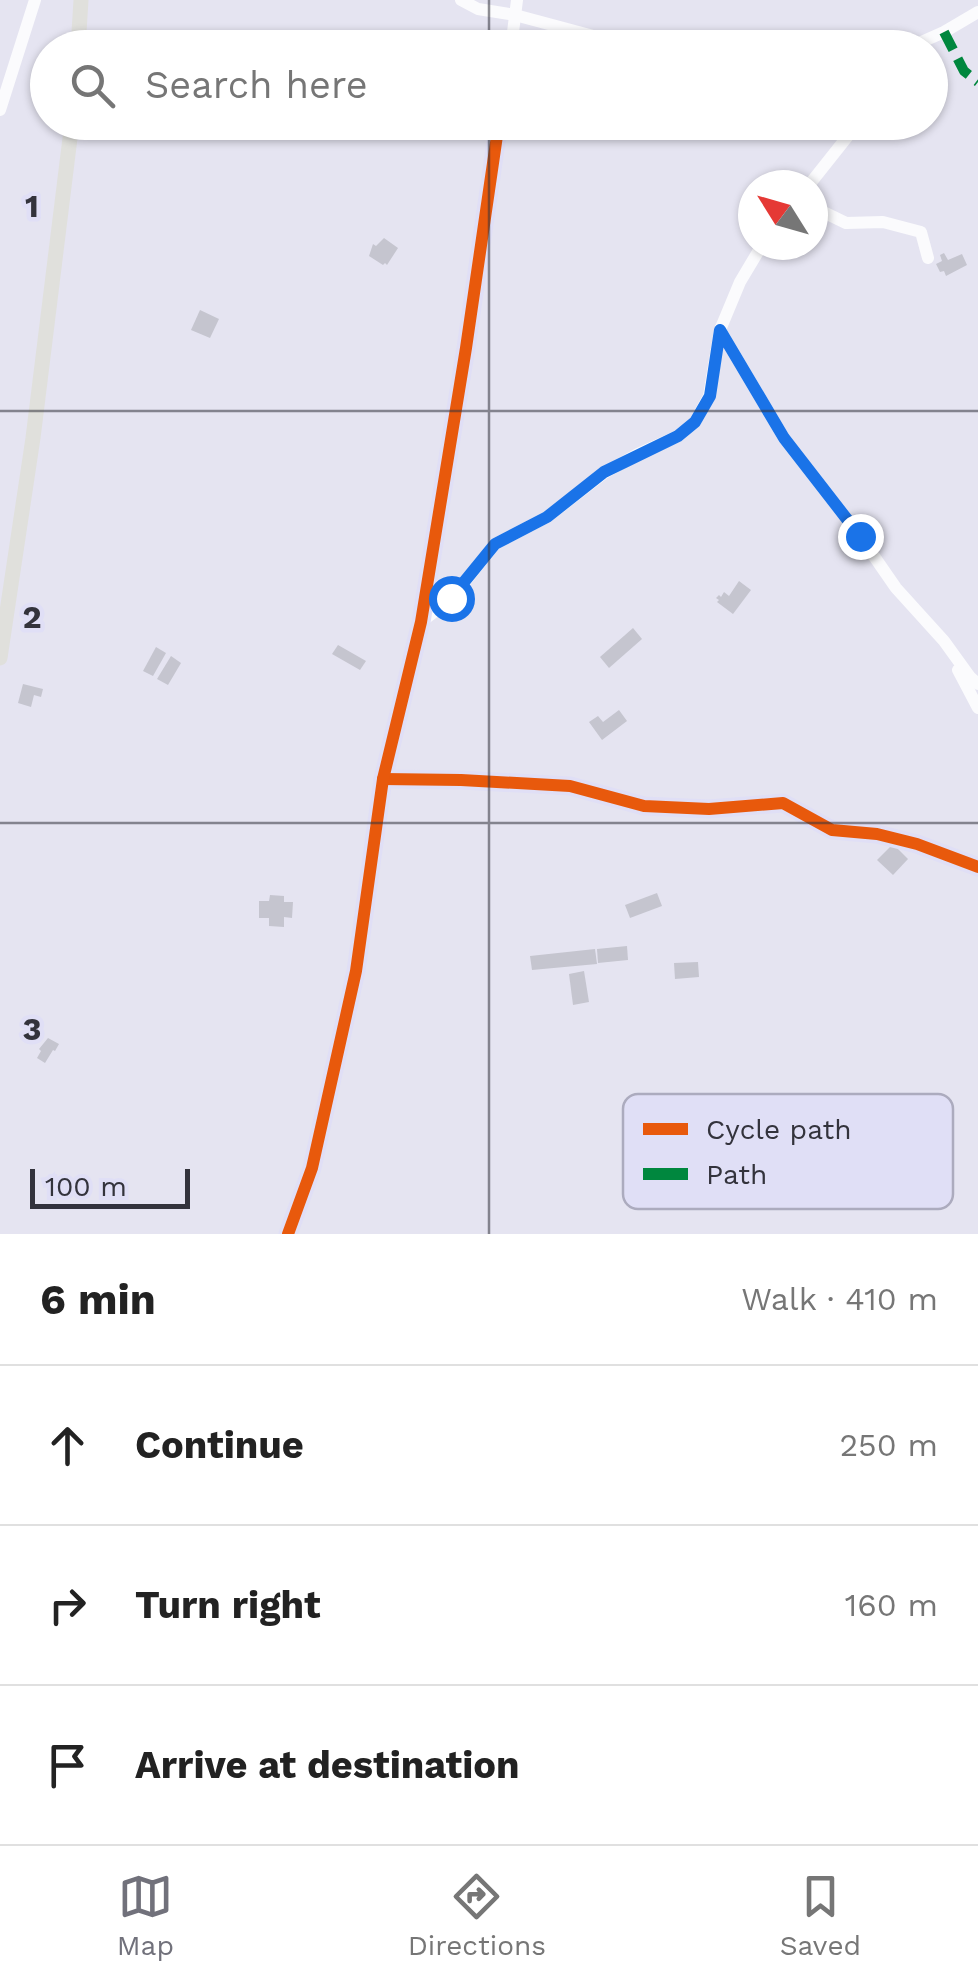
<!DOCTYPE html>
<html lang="en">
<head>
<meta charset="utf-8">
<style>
	body { margin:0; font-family:"Work Sans",sans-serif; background:#f2f2f2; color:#222 }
	.compass { position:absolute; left:738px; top:170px; width:90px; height:90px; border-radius:50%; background:#fff; box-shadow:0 2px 8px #0004; rotate:307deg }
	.scale { position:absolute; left:30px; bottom:25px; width:160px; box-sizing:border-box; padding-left:10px; border:5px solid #33333c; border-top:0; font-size:28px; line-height:35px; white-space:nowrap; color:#33333c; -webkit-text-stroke:8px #e0dff6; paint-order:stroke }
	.stop { position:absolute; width:30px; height:30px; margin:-22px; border:8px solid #1a73e8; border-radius:50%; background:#fff }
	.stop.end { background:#1a73e8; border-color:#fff; box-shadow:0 2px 10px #0008 }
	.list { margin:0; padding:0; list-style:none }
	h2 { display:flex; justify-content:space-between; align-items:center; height:130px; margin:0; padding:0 40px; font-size:42px }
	h2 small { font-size:32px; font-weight:400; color:#767676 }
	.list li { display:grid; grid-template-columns:65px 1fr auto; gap:30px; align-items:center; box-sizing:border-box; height:160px; padding:0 40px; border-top:2px solid #e0e0e0 }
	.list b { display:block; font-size:38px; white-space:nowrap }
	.list em { font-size:32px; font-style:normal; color:#767676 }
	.icon { flex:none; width:55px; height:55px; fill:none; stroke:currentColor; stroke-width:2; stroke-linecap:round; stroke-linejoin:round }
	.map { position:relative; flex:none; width:978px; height:1234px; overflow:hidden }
	.search { position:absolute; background:#fff; box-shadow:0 2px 8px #0004; left:30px; right:30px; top:30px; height:110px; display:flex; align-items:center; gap:25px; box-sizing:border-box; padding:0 35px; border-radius:55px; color:#767676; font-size:38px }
	.sheet { height:610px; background:#fff }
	nav { display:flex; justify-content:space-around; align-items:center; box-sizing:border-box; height:140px; border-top:2px solid #e0e0e0; background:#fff; font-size:28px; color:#767676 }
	nav a { display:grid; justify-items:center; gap:5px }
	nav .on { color:#71717b }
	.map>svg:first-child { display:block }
</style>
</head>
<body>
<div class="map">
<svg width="978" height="1234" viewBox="0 0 978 1234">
	<rect width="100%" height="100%" fill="#e5e4f1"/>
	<!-- building -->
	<g fill="#c5c5cf">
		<polygon points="384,238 398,248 387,265 385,263 383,265 369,256 373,244 376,246"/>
		<polygon points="944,253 948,260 962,254 967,265 946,276 944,271 940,272 936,264 942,261 940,255"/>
		<polygon points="200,310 219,319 210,338 191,330"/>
		<polygon points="739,581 751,590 733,614 717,602 719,600 716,598 719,595 721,597 724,592 729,596"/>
		<polygon points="633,628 642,639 609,668 600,657"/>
		<polygon points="338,645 366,661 360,670 332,654"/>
		<polygon points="156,647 166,653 153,676 143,671"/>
		<polygon points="171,656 181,663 168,685 157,679"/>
		<polygon points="23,684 43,689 41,697 34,695 31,707 18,703"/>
		<polygon points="619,710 627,721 602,740 589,722 598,716 603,722"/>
		<polygon points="893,844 908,859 893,875 877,860"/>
		<polygon points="657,893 662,906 630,918 625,905"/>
		<polygon points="270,895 284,896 284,902 293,902 292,918 284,917 284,927 269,926 269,918 259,918 259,901 269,901"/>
		<polygon points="627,946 628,960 598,963 597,949"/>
		<polygon points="595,949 597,964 532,970 530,956"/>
		<polygon points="698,962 699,977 675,979 674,963"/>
		<polygon points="584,971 589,1002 573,1005 569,974"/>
		<polygon points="48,1038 59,1044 55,1051 53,1050 45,1063 37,1058 41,1051 39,1049"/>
	</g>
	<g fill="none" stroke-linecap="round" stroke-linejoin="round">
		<!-- minor -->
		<g stroke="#fbfbfd" stroke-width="12">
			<polyline points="461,0 478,9 515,15 638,48"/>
			<polyline points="511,48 517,0"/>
			<polyline points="908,48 944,32 978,12"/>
			<polyline points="0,110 35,0"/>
			<polyline points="809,185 859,122"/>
			<polyline points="813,207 846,223 883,222 921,232 928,258"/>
			<polyline points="720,330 784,438 860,536 896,588 944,641 970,677 978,684"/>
			<polyline points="421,622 451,599 495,544 547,517 604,473 638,454 678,436 695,422 709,396 720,330 740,282 762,245"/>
			<polyline points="958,670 978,708"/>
			<polyline points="383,779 461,780 570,786 644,806 709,809 783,803 832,830 877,834 917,844 978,867"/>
			<polyline points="288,1234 312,1168 356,971 383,779 421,622 466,348 499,122"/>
		</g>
		<!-- major -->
		<g stroke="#e0e0dc" stroke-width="15">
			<polyline points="78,48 81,0"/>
			<polyline points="0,658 33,438 72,122"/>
		</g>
		<!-- quiet -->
		<polyline stroke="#00873e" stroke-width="10" stroke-dasharray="20 10" stroke-linecap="butt" points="944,32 964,71 978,82"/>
		<!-- cycleway casing -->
		<g stroke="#e0dff6" stroke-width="19">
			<g id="cycleway">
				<polyline points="383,779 461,780 570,786 644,806 709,809 783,803 832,830 877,834 917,844 978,867"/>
				<polyline points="288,1234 312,1168 356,971 383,779 421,622 466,348 499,122"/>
			</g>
		</g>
		<!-- cycleway -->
		<use href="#cycleway" stroke="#e8590c" stroke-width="12"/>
	</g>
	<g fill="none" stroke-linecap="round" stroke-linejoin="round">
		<!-- route -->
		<polyline stroke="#1a73e8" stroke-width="12" points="451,598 495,544 547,517 604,472 678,436 695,422 710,396 720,330 784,438 860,536"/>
	</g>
	<!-- grid -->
	<path fill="none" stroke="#33333c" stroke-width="2.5" stroke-opacity="0.55" d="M489,0v48M489,122v1112M0,411h978M0,823h978"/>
	<!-- legend -->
	<rect x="623" y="1094" width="330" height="115" rx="15" fill="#e0dff6" stroke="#acabbe" stroke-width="2.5"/>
	<rect x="643" y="1123" width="45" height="12" fill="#e8590c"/>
	<rect x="643" y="1168" width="45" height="12" fill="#00873e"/>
	<g font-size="28" fill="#33333c">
		<text x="706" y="1139">Cycle path</text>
		<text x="706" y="1184">Path</text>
	</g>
	<g font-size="32" text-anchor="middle" font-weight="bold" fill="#33333c" stroke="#e0dff6" stroke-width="9" stroke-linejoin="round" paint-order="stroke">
		<text x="32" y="217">1</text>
		<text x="32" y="628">2</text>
		<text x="32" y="1040">3</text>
	</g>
</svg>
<svg class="compass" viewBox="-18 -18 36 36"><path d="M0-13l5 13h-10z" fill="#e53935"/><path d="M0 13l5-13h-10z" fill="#767676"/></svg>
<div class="scale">100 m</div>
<div class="stop" style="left:451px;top:598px"></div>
<div class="stop end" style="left:860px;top:536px"></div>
<div class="search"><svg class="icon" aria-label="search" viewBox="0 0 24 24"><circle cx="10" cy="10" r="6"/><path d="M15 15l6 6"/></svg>Search here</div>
</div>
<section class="sheet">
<h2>6 min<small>Walk · 410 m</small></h2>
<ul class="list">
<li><svg class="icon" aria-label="ahead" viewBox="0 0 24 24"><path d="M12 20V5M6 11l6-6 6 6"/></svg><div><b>Continue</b></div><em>250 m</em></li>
<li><svg class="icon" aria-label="right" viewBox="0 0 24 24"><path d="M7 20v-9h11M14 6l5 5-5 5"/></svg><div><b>Turn right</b></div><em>160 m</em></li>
<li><svg class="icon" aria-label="arrive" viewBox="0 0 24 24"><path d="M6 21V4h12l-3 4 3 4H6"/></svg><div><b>Arrive at destination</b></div></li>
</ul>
</section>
<nav>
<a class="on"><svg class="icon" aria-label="map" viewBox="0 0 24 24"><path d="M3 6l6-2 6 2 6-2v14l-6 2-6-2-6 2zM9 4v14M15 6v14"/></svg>Map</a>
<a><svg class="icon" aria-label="directions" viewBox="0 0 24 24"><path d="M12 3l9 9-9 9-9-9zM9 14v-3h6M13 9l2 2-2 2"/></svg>Directions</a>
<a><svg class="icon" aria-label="saved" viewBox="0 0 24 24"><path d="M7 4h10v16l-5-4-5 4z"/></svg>Saved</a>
</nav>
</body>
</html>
